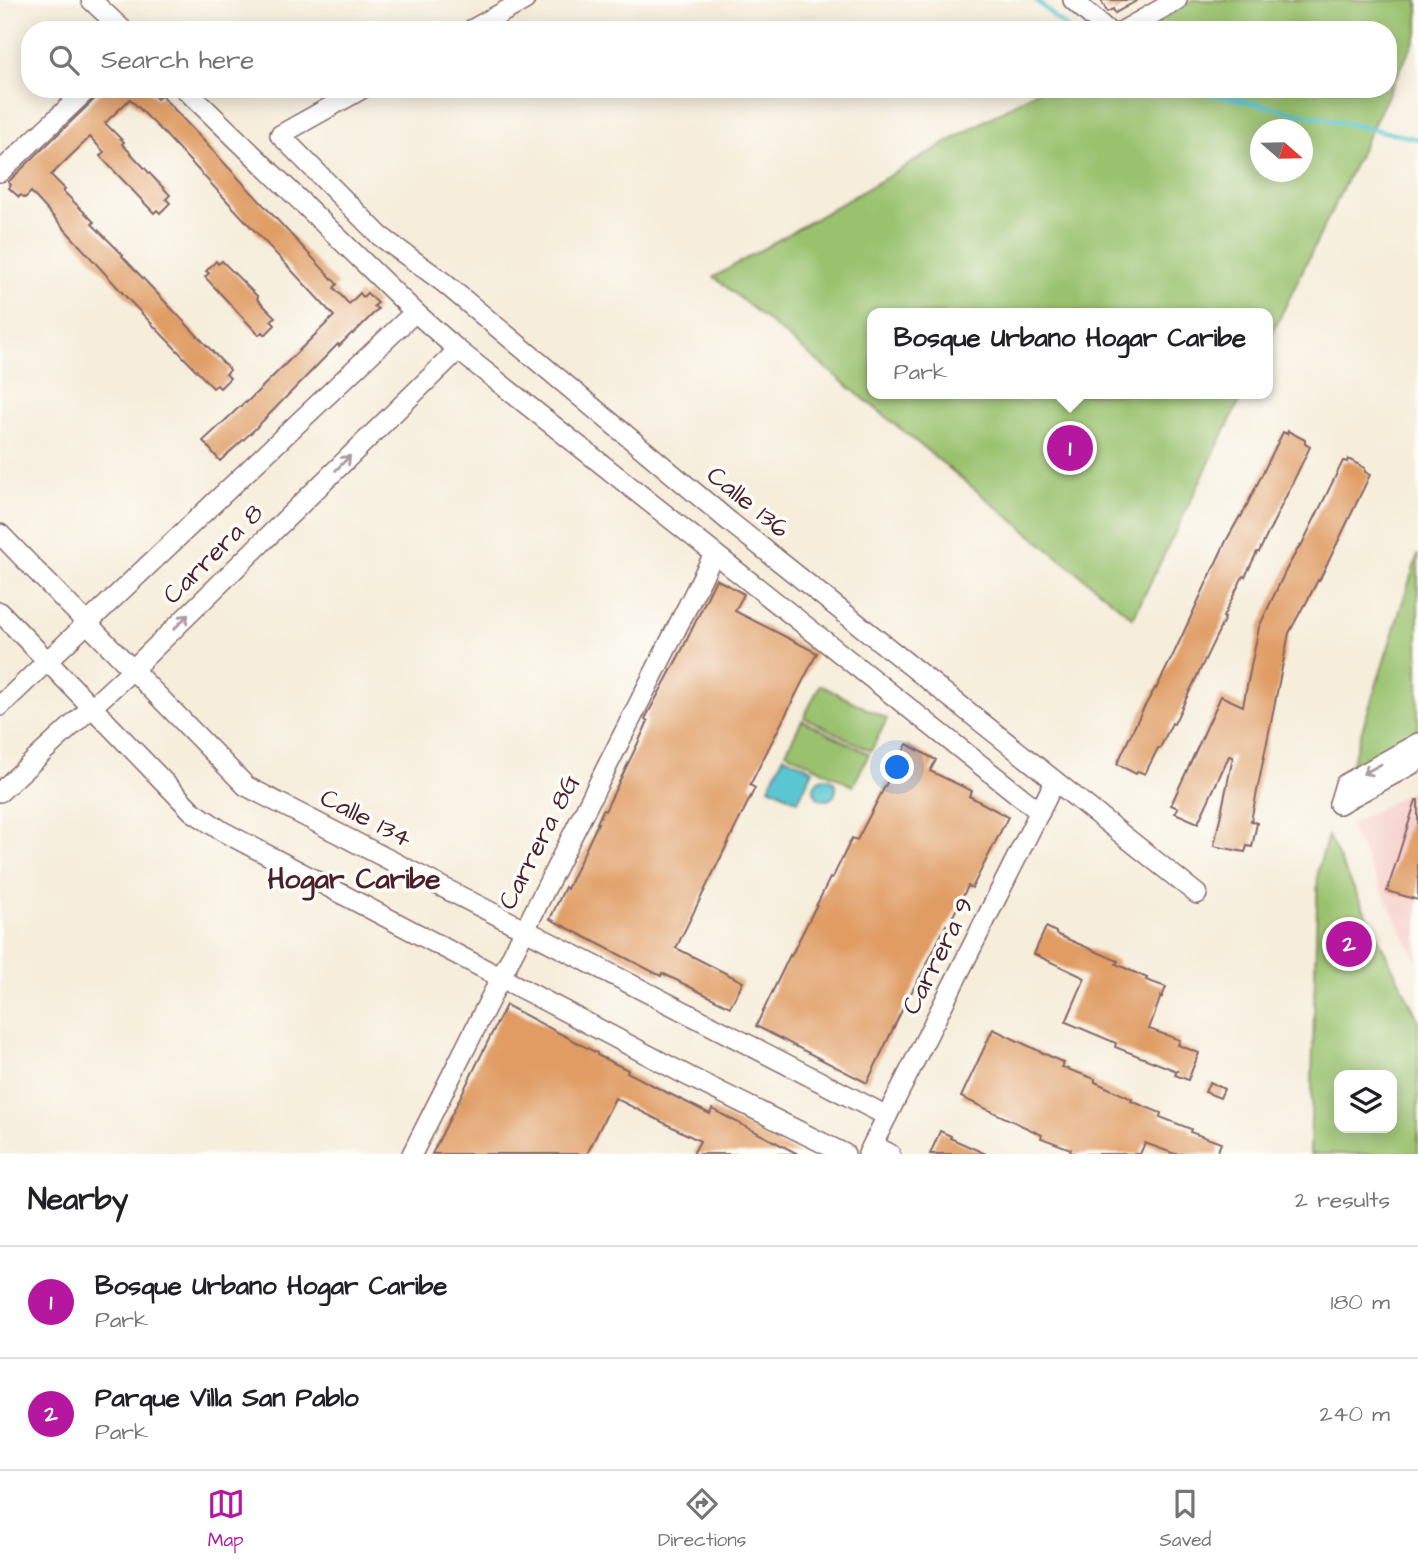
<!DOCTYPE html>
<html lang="en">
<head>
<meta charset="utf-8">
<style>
	body { margin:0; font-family:"Architects Daughter",sans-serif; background:#f2f2f2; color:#202124 }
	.controls { position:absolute; right:21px; bottom:21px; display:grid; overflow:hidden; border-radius:14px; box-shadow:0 4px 18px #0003 }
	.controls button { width:63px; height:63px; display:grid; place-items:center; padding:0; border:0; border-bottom:2px solid #e0e0e0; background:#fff; color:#202124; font:35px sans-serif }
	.compass { position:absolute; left:1250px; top:119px; width:63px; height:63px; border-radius:50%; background:#fff; box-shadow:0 4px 18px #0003; rotate:110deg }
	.you { position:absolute; left:898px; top:768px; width:24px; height:24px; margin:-18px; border:5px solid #fff; border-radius:50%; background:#1a73e8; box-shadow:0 0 0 10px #1a73e833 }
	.badge { display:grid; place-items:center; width:46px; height:46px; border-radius:50%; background:#b5179e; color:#fff; font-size:23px; font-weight:700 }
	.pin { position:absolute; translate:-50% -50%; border:4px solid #fff; box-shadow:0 2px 7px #0006 }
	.popup { position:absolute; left:867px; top:308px; width:406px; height:91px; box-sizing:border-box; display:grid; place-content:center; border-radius:14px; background:#fff; filter:drop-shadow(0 2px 5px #0005); font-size:23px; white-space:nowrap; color:#757577 }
	.popup b { font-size:26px; color:#202124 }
	.popup::after { content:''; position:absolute; left:50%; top:100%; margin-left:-14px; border:14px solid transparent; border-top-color:#fff }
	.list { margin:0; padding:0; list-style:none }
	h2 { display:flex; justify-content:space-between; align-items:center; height:91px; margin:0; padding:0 28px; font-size:30px }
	h2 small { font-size:23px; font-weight:400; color:#757577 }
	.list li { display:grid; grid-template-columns:46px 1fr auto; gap:21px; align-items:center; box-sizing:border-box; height:112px; padding:0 28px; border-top:2px solid #e0e0e0 }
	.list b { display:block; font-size:26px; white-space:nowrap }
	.list p { margin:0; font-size:23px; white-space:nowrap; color:#757577 }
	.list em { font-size:23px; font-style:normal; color:#757577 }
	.icon { flex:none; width:38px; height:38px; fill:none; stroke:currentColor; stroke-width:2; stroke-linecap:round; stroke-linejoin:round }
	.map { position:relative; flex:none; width:1418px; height:1154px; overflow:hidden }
	.search { position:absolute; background:#fff; box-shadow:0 4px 18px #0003; left:21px; right:21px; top:21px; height:77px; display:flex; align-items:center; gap:18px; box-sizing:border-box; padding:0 24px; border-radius:28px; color:#757577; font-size:26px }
	.sheet { height:315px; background:#fff }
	nav { display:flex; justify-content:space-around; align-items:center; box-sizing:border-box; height:98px; border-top:2px solid #e0e0e0; background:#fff; font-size:19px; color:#757577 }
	nav a { display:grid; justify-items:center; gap:4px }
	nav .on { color:#b5179e }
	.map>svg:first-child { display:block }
</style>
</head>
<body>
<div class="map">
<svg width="1418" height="1154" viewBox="0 0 1418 1154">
	<rect width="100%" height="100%" fill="#fdfcf7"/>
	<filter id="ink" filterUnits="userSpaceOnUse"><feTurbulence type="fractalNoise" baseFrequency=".0143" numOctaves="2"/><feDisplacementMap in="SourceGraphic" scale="14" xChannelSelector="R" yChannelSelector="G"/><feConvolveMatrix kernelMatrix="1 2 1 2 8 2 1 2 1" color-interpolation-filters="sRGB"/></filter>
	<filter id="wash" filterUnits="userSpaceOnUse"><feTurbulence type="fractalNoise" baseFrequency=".00686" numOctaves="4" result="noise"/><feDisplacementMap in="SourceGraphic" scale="28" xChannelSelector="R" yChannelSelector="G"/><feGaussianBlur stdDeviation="1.57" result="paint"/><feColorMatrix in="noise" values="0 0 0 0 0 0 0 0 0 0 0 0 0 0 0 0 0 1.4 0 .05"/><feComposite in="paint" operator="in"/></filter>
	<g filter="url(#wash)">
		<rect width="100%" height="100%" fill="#f6edda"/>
		<!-- built -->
		<polygon fill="#f7d0ca" points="1418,787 1418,963 1349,825"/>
		<!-- green -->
		<g fill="#9ac26e" stroke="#72704c" stroke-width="2" fill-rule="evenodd">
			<path d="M1194,0h224v33l-150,309v-29h-396v81h371l-110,224 -419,-341 326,-188h348v-59h-245zM1260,130h42v42h-42z"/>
			<polygon points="1418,554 1418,729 1350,768"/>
			<polygon points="820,685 887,719 871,751 804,717"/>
			<polygon points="802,720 869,754 853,786 786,752"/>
			<path d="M1328,836l90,183v135h-108l8,-285zM1339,1075h53v53h-53z"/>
		</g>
		<!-- water -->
		<g fill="#5ac6d1" stroke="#52727e" stroke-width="2">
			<polygon points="784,756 813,770 798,801 769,787"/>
			<circle cx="825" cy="789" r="11"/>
		</g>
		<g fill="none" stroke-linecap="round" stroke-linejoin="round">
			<!-- stream -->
			<g stroke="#5ac6d1" stroke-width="4.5">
				<polyline points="1036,0 1069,30"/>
				<polyline points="1188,89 1418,139"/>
			</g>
		</g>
		<g id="blocks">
			<!-- building -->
			<g fill="#e09c63">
				<polygon points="1101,0 1138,0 1115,13 1113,9 1107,12"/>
				<polygon points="105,89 148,89 157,99 161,95 337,284 334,288 349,304 360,293 363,297 367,293 378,303 374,306 378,309 353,334 352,333 339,346 338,344 254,430 220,461 203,441 245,402 246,403 334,316 162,131 130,99 105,123 124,142 122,144 170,195 166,199 170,203 160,213 157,210 154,213 100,156 104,152 90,137 51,175 65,189 63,191 94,222 92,224 123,255 122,256 152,288 230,370 226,374 230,378 220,388 217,385 213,388 129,300 31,192 25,198 21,195 19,197 9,188 11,185 8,182"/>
				<polygon points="216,261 218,264 222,261 258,297 257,299 275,317 271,321 275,325 265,335 262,332 259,335 205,277 209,273 206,271"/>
				<polygon points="1288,431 1305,440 1305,444 1310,447 1259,552 1257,552 1245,577 1243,576 1223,617 1225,618 1174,724 1172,723 1160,748 1158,748 1145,774 1138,771 1136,774 1117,764 1141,713 1155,688 1156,689 1174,653 1226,541 1240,516 1241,517 1283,432 1287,434"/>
				<polygon points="1348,459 1365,468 1365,472 1370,475 1319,581 1318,580 1305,605 1304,605 1289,633 1251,821 1257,823 1252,847 1247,846 1245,852 1214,846 1233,757 1229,756 1198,823 1175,813 1178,808 1171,805 1221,696 1243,706 1259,627 1286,570 1300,545 1301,546 1343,461 1347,462"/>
				<polygon points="716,579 744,594 735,611 817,653 750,785 755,788 676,948 743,982 730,1007 662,973 661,976 550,919 565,887 567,889 598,823 597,823 603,810 605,811 638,743 648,721 645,719 683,648"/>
				<polygon points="907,744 936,760 930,771 972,791 969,796 1008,817 972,888 968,886 948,926 946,925 926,966 905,1004 867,1083 756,1026 790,955 791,956 830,878 832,879 852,838 857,840"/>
				<polygon points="1416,800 1418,800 1418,900 1387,891"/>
				<polygon points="1046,927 1056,932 1056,934 1118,961 1116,964 1147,978 1146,980 1166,987 1162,997 1161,996 1149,1029 1180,1040 1178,1045 1199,1053 1188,1080 1175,1075 1177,1071 1115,1047 1116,1043 1066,1022 1085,978 1034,954"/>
				<polygon points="506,1005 597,1053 597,1055 628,1070 627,1072 660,1089 710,1114 712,1109 798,1154 693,1154 700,1141 615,1098 587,1154 432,1154"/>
				<polygon points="993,1029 1064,1063 1062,1067 1095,1079 1095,1082 1132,1099 1131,1101 1161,1113 1160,1117 1191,1129 1190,1132 1221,1143 1217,1154 1175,1154 1145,1143 1140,1154 1076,1154 1070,1152 1071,1149 1041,1138 1042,1135 961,1097"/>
				<polygon points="1210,1082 1224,1089 1220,1098 1205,1092"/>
				<polygon points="940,1131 951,1136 950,1138 986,1154 930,1154"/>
			</g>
		</g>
	</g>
	<g filter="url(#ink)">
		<use href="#blocks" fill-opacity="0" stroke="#866768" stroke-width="2"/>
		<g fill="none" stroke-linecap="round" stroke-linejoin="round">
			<!-- minor casing -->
			<g stroke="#866768" stroke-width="22">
				<g id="minor">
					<polyline points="91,0 123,30"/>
					<polyline points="1073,0 1107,30"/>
					<polyline points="471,30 525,0"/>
					<polyline points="1124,30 1177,0"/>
					<polyline points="185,89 415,312 458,350 1040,812"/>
					<polyline points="362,89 280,135 380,236 443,282 730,522 1197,894"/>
					<polyline points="0,172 88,89"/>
					<polyline points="0,534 246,786 887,1116"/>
					<polyline points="0,612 192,811 222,831 688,1076 845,1154"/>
					<polyline points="0,706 415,312"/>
					<polyline points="0,792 132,670 458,350"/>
					<polyline points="1339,804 1345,784 1418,743"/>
					<polyline points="1339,804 1418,761"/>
					<polyline points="873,1145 890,1154"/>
					<polyline points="412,1154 714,554"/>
					<polyline points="868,1154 1055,781"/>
				</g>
			</g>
			<!-- minor -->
			<use href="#minor" stroke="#fff" stroke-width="19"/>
		</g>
		<!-- one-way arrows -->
		<defs><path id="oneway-shaft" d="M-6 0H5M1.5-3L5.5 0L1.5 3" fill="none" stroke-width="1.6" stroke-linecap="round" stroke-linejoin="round" transform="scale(1.75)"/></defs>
		<g stroke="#ae9aa0">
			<use href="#oneway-shaft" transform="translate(343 463) rotate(-45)"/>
			<use href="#oneway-shaft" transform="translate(181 622) rotate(-45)"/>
			<use href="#oneway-shaft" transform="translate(1372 769) rotate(151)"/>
		</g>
	</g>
	<g text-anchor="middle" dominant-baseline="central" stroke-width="7" stroke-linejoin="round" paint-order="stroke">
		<!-- street labels -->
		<g font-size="26" fill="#4a1f2b" stroke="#fdfcf7">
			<text transform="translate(748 502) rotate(39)">Calle 136</text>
			<text transform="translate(213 554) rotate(-45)">Carrera 8</text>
			<text transform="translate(366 818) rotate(27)">Calle 134</text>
			<text transform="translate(539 842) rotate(-63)">Carrera 8G</text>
			<text transform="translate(938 956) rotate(-63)">Carrera 9</text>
		</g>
		<!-- neighbourhood labels -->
		<g font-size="28" font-weight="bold" fill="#4a1f2b" stroke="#fdfcf7">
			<text x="354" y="879">Hogar Caribe</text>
		</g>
	</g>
</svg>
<div class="controls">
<button><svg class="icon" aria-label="layers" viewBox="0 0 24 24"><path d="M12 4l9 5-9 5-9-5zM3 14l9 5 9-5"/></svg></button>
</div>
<svg class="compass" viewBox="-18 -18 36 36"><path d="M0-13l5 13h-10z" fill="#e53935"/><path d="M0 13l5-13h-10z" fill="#757577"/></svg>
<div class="you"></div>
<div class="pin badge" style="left:1070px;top:448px">1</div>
<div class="popup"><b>Bosque Urbano Hogar Caribe</b>Park</div>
<div class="pin badge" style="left:1349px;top:944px">2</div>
<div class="search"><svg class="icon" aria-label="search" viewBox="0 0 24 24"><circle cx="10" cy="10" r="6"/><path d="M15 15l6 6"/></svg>Search here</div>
</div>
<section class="sheet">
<h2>Nearby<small>2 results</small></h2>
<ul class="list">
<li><span class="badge">1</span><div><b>Bosque Urbano Hogar Caribe</b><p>Park</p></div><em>180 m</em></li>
<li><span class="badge">2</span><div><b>Parque Villa San Pablo</b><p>Park</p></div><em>240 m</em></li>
</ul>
</section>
<nav>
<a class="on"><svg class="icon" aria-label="map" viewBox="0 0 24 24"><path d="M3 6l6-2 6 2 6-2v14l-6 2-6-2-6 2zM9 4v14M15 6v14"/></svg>Map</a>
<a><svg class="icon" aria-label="directions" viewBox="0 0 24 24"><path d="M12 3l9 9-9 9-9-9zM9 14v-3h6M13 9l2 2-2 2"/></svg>Directions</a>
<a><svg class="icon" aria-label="saved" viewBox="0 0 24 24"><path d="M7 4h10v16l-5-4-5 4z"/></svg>Saved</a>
</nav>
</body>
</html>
